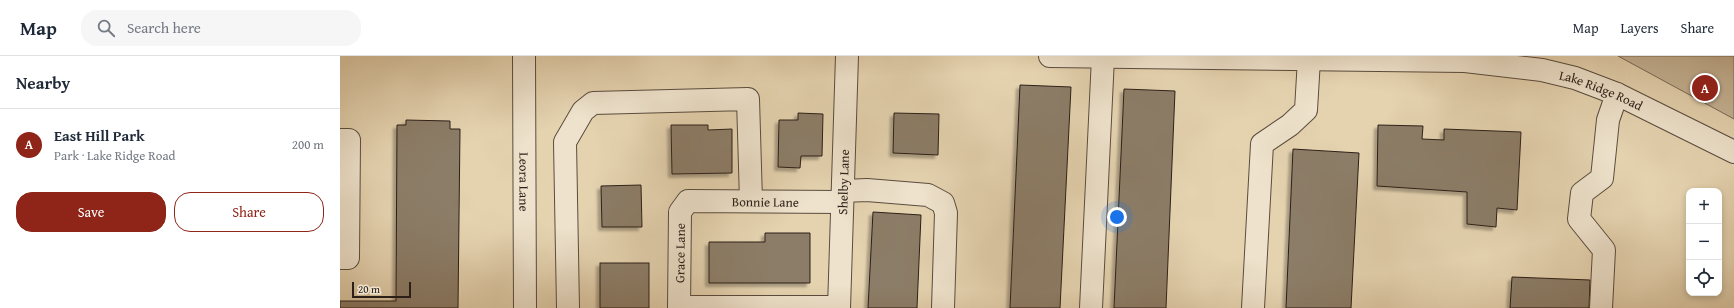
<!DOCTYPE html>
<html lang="en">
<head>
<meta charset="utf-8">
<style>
	body { margin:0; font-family:"Gentium Book Plus",serif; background:#f6f6f7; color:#1f2937 }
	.controls { position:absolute; right:12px; bottom:12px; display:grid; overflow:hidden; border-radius:8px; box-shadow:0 2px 6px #0003 }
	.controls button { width:36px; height:36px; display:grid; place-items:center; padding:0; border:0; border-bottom:1px solid #e0e1e3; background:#fff; color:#1f2937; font:20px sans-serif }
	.scale { position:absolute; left:12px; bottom:10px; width:59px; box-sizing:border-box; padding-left:4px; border:2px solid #2c1f18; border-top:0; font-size:11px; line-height:14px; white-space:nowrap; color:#2c1f18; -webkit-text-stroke:3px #eee2cc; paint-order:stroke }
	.you { position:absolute; left:777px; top:161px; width:14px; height:14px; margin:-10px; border:3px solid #fff; border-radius:50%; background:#1a73e8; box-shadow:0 0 0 6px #1a73e833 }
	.badge { display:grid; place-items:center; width:26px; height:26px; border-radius:50%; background:#8f2418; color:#fff; font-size:13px; font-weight:700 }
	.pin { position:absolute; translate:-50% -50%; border:2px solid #fff; box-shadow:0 1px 4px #0006 }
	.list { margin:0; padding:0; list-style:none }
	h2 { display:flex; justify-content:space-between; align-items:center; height:52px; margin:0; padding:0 16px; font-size:17px }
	h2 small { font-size:13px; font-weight:400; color:#747a83 }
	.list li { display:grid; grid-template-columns:26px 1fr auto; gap:12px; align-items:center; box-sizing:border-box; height:72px; padding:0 16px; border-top:1px solid #e0e1e3 }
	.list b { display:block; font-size:15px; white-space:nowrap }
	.list p { margin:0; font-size:13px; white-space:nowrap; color:#747a83 }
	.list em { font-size:13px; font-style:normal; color:#747a83 }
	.actions { display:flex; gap:8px; padding:12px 16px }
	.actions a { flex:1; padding:9px 0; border:1px solid #8f2418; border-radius:16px; text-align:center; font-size:14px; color:#8f2418 }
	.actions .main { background:#8f2418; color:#fff }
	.icon { flex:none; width:22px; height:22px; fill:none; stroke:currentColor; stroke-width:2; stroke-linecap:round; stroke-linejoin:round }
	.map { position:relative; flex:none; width:1394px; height:252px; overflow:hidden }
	header { display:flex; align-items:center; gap:24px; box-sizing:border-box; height:56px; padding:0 20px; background:#fff; border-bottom:1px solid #e0e1e3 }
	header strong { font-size:19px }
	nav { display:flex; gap:22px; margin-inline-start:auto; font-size:14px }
	.search { width:280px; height:36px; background:#f6f6f7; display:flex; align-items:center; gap:10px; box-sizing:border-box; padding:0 14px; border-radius:16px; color:#747a83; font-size:15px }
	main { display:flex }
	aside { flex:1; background:#fff }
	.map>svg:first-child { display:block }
</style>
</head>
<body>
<header>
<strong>Map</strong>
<div class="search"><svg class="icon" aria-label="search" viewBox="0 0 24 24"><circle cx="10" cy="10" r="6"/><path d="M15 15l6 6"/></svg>Search here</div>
<nav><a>Map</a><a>Layers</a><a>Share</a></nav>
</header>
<main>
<aside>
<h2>Nearby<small></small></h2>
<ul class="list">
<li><span class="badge">A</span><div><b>East Hill Park</b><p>Park · Lake Ridge Road</p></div><em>200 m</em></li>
</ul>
<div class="actions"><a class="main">Save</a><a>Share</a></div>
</aside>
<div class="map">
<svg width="1394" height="252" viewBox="0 0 1394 252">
	<defs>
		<filter id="shadow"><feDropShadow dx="-3.5" dy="3.5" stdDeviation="1" flood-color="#0004"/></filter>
	</defs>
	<rect width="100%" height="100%" fill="#e5d3b0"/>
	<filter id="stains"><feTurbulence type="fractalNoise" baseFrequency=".005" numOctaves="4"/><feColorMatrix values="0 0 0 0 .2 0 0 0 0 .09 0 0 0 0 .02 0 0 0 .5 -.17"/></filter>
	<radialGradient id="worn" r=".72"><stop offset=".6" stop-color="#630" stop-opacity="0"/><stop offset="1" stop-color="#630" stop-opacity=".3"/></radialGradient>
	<!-- green -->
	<polygon fill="#c6b496" stroke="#796a57" points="1278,0 1394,0 1394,63"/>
	<!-- building -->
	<g fill="#8c7d67" stroke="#2c1f18" filter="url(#shadow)">
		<polygon points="680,29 731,31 720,252 670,252"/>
		<polygon points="784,33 835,35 826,252 774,252"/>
		<polygon points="458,57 483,58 482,100 461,100 460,112 438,111 439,64 458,64"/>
		<polygon points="554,57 599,58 598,99 553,97"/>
		<polygon points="66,64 110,65 110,73 120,73 118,252 0,252 0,245 56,245 57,69 66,69"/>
		<polygon points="331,69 368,69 368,74 392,73 392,117 332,118"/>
		<polygon points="1038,69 1083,70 1082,83 1104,84 1104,73 1181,76 1177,154 1157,152 1156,171 1127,168 1127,136 1037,130"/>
		<polygon points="953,93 1019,97 1011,252 946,252"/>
		<polygon points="301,129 302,171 262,171 261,130"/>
		<polygon points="533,156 581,159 577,252 528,252"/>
		<polygon points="425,177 470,177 470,227 369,227 369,186 425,186"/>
		<rect x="260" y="207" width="49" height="45"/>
		<polygon points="1172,221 1250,224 1249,252 1170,252"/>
	</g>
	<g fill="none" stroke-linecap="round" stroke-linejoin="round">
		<!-- minor casing -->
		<g stroke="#5a4c3e" stroke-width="24">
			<g id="minor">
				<path id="s1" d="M184,0l1,252"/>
				<path id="s2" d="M710,0l415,5 77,9 33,8 42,16 117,58"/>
				<polyline points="0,84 9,84 8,202 0,202"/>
				<polyline points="503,135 527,134 588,139 603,147 606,157 603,252"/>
				<polyline points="339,251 499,251"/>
				<polyline points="228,252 225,86 243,55 253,47 408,43 411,145"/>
				<path id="s3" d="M339,252l1,-96 8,-11 154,1"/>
				<path id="s4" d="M499,252l8,-252"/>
				<polyline points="751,252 763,1"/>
				<polyline points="913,252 922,88 950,69 966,54 969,3"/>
				<polyline points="1261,252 1264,194 1239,163 1242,137 1262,122 1268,64 1277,38"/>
			</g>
		</g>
		<!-- minor -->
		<use href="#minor" stroke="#eee2cc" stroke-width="22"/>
	</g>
	<g text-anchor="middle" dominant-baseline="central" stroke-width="3" stroke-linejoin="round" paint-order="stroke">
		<!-- street labels -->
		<g font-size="13" fill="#2c1f18" stroke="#eee2cc">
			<text stroke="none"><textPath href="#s2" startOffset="555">Lake Ridge Road</textPath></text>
			<text stroke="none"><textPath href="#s1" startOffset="126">Leora Lane</textPath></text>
			<text stroke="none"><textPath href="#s4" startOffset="126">Shelby Lane</textPath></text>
			<text stroke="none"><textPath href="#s3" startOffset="187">Bonnie Lane</textPath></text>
			<text stroke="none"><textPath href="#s3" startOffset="55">Grace Lane</textPath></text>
		</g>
	</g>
	<rect width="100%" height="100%" filter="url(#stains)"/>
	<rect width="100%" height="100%" fill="url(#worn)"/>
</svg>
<div class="controls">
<button>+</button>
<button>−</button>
<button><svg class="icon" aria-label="locate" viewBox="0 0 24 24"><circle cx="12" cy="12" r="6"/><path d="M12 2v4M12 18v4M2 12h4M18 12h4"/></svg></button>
</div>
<div class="scale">20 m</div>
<div class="you"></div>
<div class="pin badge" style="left:1365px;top:32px">A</div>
</div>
</main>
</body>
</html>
